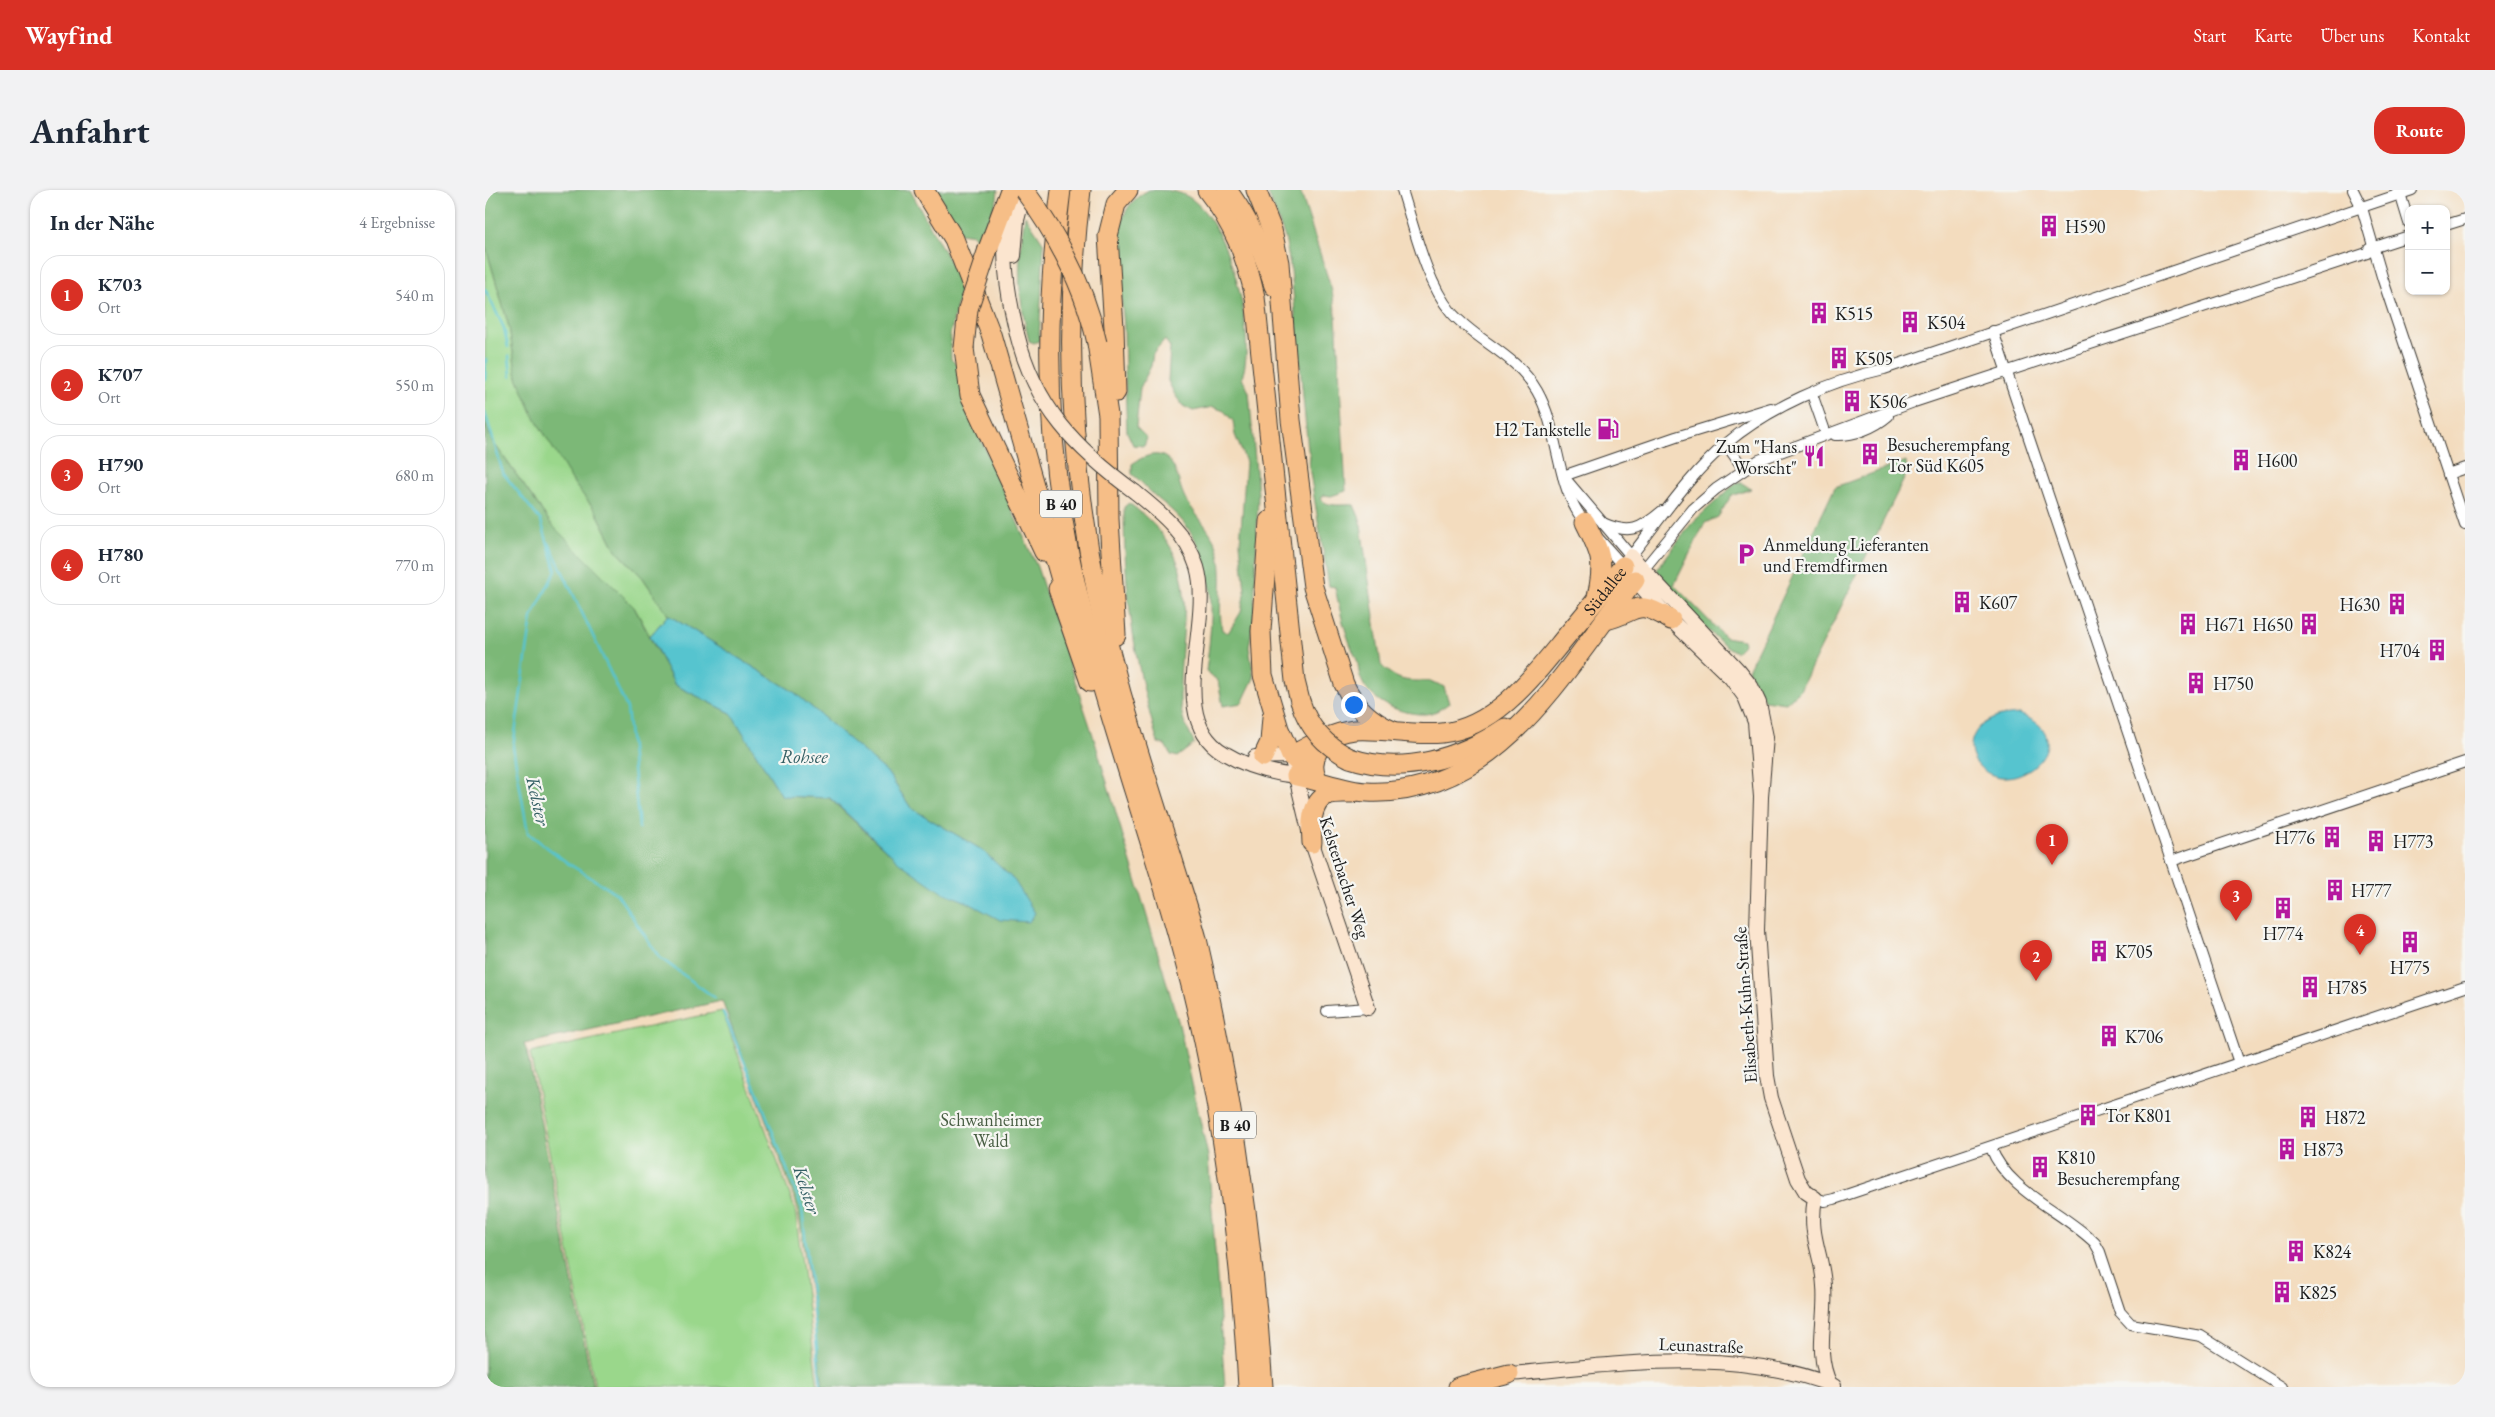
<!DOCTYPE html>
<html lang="de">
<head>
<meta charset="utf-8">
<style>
	body { margin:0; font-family:"EB Garamond",serif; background:#f2f2f3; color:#1f2937 }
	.controls { position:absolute; right:15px; top:15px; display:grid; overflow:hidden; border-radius:10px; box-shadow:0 1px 4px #0004 }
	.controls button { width:45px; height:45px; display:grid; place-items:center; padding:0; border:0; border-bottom:1px solid #e0e1e3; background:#fff; color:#1f2937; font:25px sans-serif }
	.you { position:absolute; left:868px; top:514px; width:18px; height:18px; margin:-12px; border:4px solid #fff; border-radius:50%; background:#1a73e8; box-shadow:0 0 0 8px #1a73e833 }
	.badge { display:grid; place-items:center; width:32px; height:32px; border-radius:50%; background:#d93025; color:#fff; font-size:16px; font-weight:700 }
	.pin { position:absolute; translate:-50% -41px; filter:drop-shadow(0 1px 2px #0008) }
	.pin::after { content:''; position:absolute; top:26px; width:18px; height:15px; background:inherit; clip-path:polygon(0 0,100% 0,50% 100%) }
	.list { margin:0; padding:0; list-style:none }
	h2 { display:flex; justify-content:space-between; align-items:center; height:65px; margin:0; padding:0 20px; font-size:21px }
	h2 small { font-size:16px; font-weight:400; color:#747a83 }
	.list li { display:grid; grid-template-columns:32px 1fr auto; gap:15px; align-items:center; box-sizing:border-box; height:80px; margin:0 10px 10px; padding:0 10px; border:1px solid #e0e1e3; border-radius:20px }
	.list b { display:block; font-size:19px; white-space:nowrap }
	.list p { margin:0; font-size:16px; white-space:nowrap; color:#747a83 }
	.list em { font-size:16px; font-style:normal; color:#747a83 }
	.map { position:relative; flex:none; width:1980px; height:1197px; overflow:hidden; border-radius:20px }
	header { display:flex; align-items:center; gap:30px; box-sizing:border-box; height:70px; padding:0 25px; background:#d93025; color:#fff }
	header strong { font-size:24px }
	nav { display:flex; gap:28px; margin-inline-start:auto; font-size:18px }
	.intro { display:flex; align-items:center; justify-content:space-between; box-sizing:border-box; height:120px; padding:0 30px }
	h1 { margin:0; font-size:35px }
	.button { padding:12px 22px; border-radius:20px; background:#d93025; color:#fff; font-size:18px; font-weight:700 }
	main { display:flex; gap:30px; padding:0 30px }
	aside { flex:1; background:#fff; border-radius:20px; box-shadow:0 1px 4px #0004 }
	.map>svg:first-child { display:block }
</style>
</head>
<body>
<header>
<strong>Wayfind</strong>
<nav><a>Start</a><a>Karte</a><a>Über uns</a><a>Kontakt</a></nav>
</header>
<div class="intro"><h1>Anfahrt</h1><a class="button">Route</a></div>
<main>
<aside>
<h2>In der Nähe<small>4 Ergebnisse</small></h2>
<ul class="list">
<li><span class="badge">1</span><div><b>K703</b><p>Ort</p></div><em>540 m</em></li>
<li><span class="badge">2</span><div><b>K707</b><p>Ort</p></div><em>550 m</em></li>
<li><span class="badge">3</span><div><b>H790</b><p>Ort</p></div><em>680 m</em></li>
<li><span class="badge">4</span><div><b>H780</b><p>Ort</p></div><em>770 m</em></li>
</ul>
</aside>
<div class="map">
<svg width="1980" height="1197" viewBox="0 0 1980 1197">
	<rect width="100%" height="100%" fill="#f6f6f2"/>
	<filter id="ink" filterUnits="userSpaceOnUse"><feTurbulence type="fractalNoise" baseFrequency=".02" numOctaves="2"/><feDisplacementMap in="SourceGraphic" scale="10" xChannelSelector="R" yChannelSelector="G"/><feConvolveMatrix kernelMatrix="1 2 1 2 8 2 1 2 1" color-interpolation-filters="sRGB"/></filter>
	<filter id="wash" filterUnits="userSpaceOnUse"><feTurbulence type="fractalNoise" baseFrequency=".0096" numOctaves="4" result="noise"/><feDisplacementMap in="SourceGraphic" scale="20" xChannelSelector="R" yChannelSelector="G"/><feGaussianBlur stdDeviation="1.12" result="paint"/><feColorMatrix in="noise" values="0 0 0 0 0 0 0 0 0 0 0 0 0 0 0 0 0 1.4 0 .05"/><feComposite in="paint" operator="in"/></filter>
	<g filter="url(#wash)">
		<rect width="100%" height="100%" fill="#f3dcbe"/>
		<!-- green -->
		<g fill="#9ad78b" stroke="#5b7a54">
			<polygon points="0,54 24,137 32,187 90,295 111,321 131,360 158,388 183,425 165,446 149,417 67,335 6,249 0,233"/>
			<polygon points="237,821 310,1019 333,1197 110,1197 45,863"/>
		</g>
		<!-- forest -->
		<g fill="#7bb877" stroke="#4c6a4a">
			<path d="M0,0h425l52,94 -12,51 1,24 8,8 6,36 72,164 55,165 87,292 29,132 17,231h-402l-25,-179 -76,-207 -198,43 3,8 66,335h-108v-964l6,16 61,86 82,82 41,78 56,28 51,83 47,2c44,40 82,81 138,104l47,-22 -32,-30 -71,-42 -24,-36 -93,-80 -126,-77 -25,-37 -27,-28 -20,-39 -21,-26 -42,-70 -16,-38 -8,-50 -24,-83z"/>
			<polygon points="451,0 513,0 512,9 495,54 490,50 489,45 475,43"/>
			<path d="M664,0c16,0 31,0 44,10 38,30 64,133 49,178l7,14 9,102 -4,123 -5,30 5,31 -12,25 -19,3 -5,-25 -12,-10c6,-48 13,-103 -19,-144 -9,-12 -19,-20 -30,-29 -9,-8 -16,-17 -25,-24v-10c14,-10 33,-16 42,4 5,10 6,21 12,32 9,14 22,27 29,42 12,27 2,60 7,88l6,3 13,-21 4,-22 -5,-47 6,-81 -11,-27 -2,-14 -9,-10 -11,-4 -20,4 -10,-5 -8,-11 -7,-14 2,-34 -5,-7 -12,14 -2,12 -11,22 -4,39 11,11 -3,8 -11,-1 -6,-13c-2,-35 -2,-70 -3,-104 -2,-32 -9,-65 -4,-96 2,-20 12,-34 29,-42z"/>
			<path d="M782,0h33l32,101 4,24 10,176 -15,5 -7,-1 -3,4c7,9 23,5 33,6l6,14 21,146c25,27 39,8 63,22l5,16c-15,12 -24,13 -43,9 -16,-3 -39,-16 -45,-33 -3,-6 -2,-13 -4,-19 -11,-23 -17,-47 -22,-73l-6,-1 -20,-119 1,-12 -2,-5 -17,-180 -6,-32z"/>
			<path d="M540,25l19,29 -5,97 -5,2 -5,-2c-12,-50 -12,-75 -4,-126z"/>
			<polygon points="1421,271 1422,283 1315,500 1301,513 1279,510 1263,480 1350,297"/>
			<path d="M1251,293h6l9,6 -20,7 -13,21 -13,6 -31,62 51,52 18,3 1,4 -8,8c-20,-9 -71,-63 -79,-83l35,-46z"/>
			<path d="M644,313c79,59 50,111 51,194 0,9 2,20 6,29 2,6 7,11 8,18l-17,13 -6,-2 -6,-10 -7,-2c-24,-81 -34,-151 -34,-236z"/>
		</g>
		<!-- water -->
		<g fill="#57c4cf" stroke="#3a7076">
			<polygon points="183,425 309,502 402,582 426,618 497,660 529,690 550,723 544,732 515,730 482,712 455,701 415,673 345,608 297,606 246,523 190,495 165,446"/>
			<path d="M1535,524c7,4 17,7 22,14 23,28 -36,71 -65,36 -12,-15 -5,-36 13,-44 9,-5 20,-5 30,-6z"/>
		</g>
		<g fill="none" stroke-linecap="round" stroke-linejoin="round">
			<!-- stream -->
			<g stroke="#57c4cf" stroke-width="2.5">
				<polyline points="0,99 19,138 23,157"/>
				<polyline points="24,166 26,186"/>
				<polyline points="0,189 1,169"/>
				<polyline points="0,222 18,283 56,331 71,380 47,427 28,557 43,643 84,674 132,704 174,767 230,808"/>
				<polyline points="64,353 142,518 154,638"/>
				<polyline points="238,822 273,904 317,1018 336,1197"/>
			</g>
		</g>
	</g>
	<g filter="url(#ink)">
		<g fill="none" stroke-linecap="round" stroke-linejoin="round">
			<!-- street casing -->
			<g stroke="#3c3934" stroke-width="12">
				<g id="street">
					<path d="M917,0c12,37 24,92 49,122 26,30 65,42 86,79 24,42 17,96 50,134"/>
					<polyline points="1868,0 1877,18 1898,90 1980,335"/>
					<polyline points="1914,0 1924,33"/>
					<polyline points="1961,35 1980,29"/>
					<polyline points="1884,59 1924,46"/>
					<polyline points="1508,141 1754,873"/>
					<polyline points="1327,204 1341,244"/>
					<path d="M1350,245c19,1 39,-7 53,-19"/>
					<polyline points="1241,254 1258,278"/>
					<polyline points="1963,284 1980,278"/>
					<path d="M1078,286l68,80c30,-38 59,-82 96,-113 43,-36 103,-62 157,-74l528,-179"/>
					<polyline points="1078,286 1191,247 1286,218"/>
					<path d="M1118,333c27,12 38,6 59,-12"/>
					<polyline points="1113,348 1138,376"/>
					<polyline points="1158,380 1208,319 1231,299 1274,270 1429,212 1882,63 1889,58"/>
					<polyline points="1686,671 1980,572"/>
					<polyline points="842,821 883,818"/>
					<path d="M1506,958c17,44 72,63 104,95l5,9 20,60 11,12 70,12 81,51"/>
					<polyline points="1330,1008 1340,1011 1349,1009 1980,797"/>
				</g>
			</g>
			<!-- secondary casing -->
			<g stroke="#3c3934" stroke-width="16">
				<g id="secondary">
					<path d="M525,16c-10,43 -3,86 7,128"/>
					<polyline points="529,66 532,30 540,0"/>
					<path d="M650,302c26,21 52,42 62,75 17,57 -33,151 27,186 23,14 46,20 72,23"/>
					<polyline points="770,567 806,566 827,653 883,818"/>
					<path d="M1276,607l-6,-75 -10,-25 -14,-19 -60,-58 -48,-54 8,-10 108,115 12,15 8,17 7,34 -5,60 -4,133 10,146 4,22 27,81 8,13 9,6c-7,39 7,53 9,88 3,33 -10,66 6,98"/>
					<path d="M1024,1184c107,-9 221,-29 325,12"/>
				</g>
			</g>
			<!-- highway casing -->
			<g stroke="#3c3934" stroke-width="21">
				<g id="highway">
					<polyline points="439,0 469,49 506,144 582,411"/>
					<path d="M576,0c-15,111 -16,225 3,336 25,145 80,283 118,425 39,142 58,289 66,436"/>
					<path d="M596,0c-21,169 -6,339 40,503 16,55 33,110 51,164 8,27 18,55 25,82 35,151 56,293 66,448"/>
					<path d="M722,0c26,33 39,66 48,107l40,384 5,20"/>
					<path d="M742,0c22,29 36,61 47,96"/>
					<path d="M771,0l16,40 7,33 12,157 22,167 31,97c11,23 26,37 49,47"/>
					<polyline points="503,59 525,0"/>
					<polyline points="612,153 623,225 624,329 631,445"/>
					<polyline points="479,158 485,205 559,362"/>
					<polyline points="631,202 629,138 623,46 631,14 643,0"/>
					<polyline points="784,331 776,441 778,485 794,539 806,566 815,574"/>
					<path d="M1100,332c16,32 20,39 12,75"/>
					<polyline points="573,399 605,492"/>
					<path d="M1121,430c33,-8 28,-23 65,0"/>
					<path id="s1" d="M806,566c19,-11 41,-23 63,-26 30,-2 58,6 88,3 55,-6 93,-59 126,-99 19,-22 37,-45 55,-68"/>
					<polyline points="778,567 785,552 787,527"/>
					<path d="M865,568c52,18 111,0 155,-30"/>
					<path d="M811,586c22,4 50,15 71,16 131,6 197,-123 268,-212"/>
					<path d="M831,586c-6,-15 0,-27 13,-36"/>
					<path d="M827,653c-1,-16 -2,-40 15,-48 8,-3 17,-2 25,-2"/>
					<polyline points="973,1197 1024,1184"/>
				</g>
			</g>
			<!-- street -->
			<use href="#street" stroke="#fff" stroke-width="10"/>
			<!-- secondary -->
			<use href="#secondary" stroke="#fbe5cf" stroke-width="14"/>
			<!-- highway -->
			<use href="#highway" stroke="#f6be87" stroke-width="19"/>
			<!-- secondary-bridge casing -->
			<g stroke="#3c3934" stroke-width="16" stroke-linecap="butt">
				<path id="secondary-bridge" d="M532,144c18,73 59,115 118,158"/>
			</g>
			<!-- highway-bridge casing -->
			<g stroke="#3c3934" stroke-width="21" stroke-linecap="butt">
				<g id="highway-bridge">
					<path d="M539,0c34,46 61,97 73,153"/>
					<polyline points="479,158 483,119 503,59"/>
					<path d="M815,511c8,26 25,45 50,57"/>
				</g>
			</g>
			<!-- secondary-bridge -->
			<use href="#secondary-bridge" stroke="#fbe5cf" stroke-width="14"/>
			<!-- highway-bridge -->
			<use href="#highway-bridge" stroke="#f6be87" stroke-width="19"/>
		</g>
	</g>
	<!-- icons -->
	<defs>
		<g id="building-bare" transform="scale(1.725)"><path d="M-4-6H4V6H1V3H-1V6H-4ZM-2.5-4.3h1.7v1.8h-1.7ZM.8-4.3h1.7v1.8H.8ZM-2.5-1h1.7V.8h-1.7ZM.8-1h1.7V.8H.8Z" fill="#b5179e" stroke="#f6f6f2" stroke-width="2.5" paint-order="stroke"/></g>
		<g id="fuel-bare" transform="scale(1.725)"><path d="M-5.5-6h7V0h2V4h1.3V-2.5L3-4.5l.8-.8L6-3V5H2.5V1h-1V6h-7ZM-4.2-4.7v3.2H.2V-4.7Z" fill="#b5179e" stroke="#f6f6f2" stroke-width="2.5" paint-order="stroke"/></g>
		<g id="restaurant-bare" transform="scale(1.725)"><path d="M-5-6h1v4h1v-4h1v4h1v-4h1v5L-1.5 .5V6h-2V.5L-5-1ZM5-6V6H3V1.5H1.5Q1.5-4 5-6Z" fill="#b5179e" stroke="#f6f6f2" stroke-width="2.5" paint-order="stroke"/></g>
		<g id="parking-bare" transform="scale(1.725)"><path d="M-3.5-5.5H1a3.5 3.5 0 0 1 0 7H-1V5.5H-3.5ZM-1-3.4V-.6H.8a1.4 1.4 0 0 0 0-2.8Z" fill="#b5179e" stroke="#f6f6f2" stroke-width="2.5" paint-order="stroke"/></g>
	</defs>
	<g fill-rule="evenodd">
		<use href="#building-bare" x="1564" y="36"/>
		<use href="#building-bare" x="1334" y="123"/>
		<use href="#building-bare" x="1425" y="132"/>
		<use href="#building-bare" x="1354" y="168"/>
		<use href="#building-bare" x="1367" y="211"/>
		<use href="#fuel-bare" x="1123" y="239"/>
		<use href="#building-bare" x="1385" y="264"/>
		<use href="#restaurant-bare" x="1329" y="266"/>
		<use href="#building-bare" x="1756" y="270"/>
		<use href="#parking-bare" x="1261" y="364"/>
		<use href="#building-bare" x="1477" y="412"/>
		<use href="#building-bare" x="1912" y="414"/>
		<use href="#building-bare" x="1703" y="434"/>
		<use href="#building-bare" x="1824" y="434"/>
		<use href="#building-bare" x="1952" y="460"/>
		<use href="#building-bare" x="1711" y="493"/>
		<use href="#building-bare" x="1847" y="647"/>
		<use href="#building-bare" x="1891" y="651"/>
		<use href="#building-bare" x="1850" y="700"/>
		<use href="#building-bare" x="1798" y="718"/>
		<use href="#building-bare" x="1925" y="752"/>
		<use href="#building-bare" x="1614" y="761"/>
		<use href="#building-bare" x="1825" y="797"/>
		<use href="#building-bare" x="1624" y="846"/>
		<use href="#building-bare" x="1603" y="925"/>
		<use href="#building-bare" x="1823" y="927"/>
		<use href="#building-bare" x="1802" y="959"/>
		<use href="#building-bare" x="1555" y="977"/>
		<use href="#building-bare" x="1811" y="1061"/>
		<use href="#building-bare" x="1797" y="1102"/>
	</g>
	<g text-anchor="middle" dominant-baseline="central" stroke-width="4.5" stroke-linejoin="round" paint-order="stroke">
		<!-- shield labels -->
		<g fill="#f6f6f2" stroke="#5d5d5c" stroke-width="1">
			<rect x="555" y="300.5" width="42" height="27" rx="4"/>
			<rect x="729" y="921.5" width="42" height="27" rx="4"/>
		</g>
		<g font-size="16" font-weight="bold" fill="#1c1c1c">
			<text x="576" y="314">B 40</text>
			<text x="750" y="935">B 40</text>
		</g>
		<!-- poi labels -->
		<g font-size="18" fill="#1c1c1c" stroke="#f6f6f2" text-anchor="start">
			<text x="1580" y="36">H590</text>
			<text x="1350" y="123">K515</text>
			<text x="1442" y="132">K504</text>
			<text x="1370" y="168">K505</text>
			<text x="1384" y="211">K506</text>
			<text x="1106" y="239" text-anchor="end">H2 Tankstelle</text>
			<text x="1402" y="254">Besucherempfang<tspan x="1402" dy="21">Tor Süd K605</tspan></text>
			<text x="1312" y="256" text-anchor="end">Zum "Hans<tspan x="1312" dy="21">Worscht"</tspan></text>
			<text x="1772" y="270">H600</text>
			<text x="1278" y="354">Anmeldung Lieferanten<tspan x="1278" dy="21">und Fremdfirmen</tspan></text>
			<text x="1494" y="412">K607</text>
			<text x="1895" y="414" text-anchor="end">H630</text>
			<text x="1720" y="434">H671</text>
			<text x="1808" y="434" text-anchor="end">H650</text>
			<text x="1935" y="460" text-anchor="end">H704</text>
			<text x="1728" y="493">H750</text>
			<text x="1830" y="647" text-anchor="end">H776</text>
			<text x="1908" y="651">H773</text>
			<text x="1866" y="700">H777</text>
			<text x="1798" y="743" text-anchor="middle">H774</text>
			<text x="1630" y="761">K705</text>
			<text x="1925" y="777" text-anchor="middle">H775</text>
			<text x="1842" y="797">H785</text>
			<text x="1640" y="846">K706</text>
			<text x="1620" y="925">Tor K801</text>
			<text x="1840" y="927">H872</text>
			<text x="1818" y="959">H873</text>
			<text x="1572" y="967">K810<tspan x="1572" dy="21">Besucherempfang</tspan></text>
			<text x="1828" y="1061">K824</text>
			<text x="1814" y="1102">K825</text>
		</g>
		<!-- street labels -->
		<g font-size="18" fill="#1c1c1c" stroke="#f6f6f2">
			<text stroke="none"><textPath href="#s1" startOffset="378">Südallee</textPath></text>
			<text transform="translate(860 687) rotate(72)">Kelsterbacher Weg</text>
			<text transform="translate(1260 815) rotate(-94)">Elisabeth-Kuhn-Straße</text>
			<text transform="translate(1216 1155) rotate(2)">Leunastraße</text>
		</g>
		<!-- park labels -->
		<g font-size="18" fill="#485d43" stroke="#f6f6f2">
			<text x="506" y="929">Schwanheimer<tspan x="506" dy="21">Wald</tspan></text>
		</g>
		<!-- water labels -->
		<g font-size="19" font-style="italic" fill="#345f64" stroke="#f6f6f2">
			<text x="319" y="566">Rohsee</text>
			<text transform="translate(53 611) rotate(77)">Kelster</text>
			<text transform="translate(322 1000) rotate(72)">Kelster</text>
		</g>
	</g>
</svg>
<div class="controls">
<button>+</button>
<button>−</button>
</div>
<div class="you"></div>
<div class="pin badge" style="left:1567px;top:675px">1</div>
<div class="pin badge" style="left:1551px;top:791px">2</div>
<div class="pin badge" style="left:1751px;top:731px">3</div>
<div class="pin badge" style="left:1875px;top:765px">4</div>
</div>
</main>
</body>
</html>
